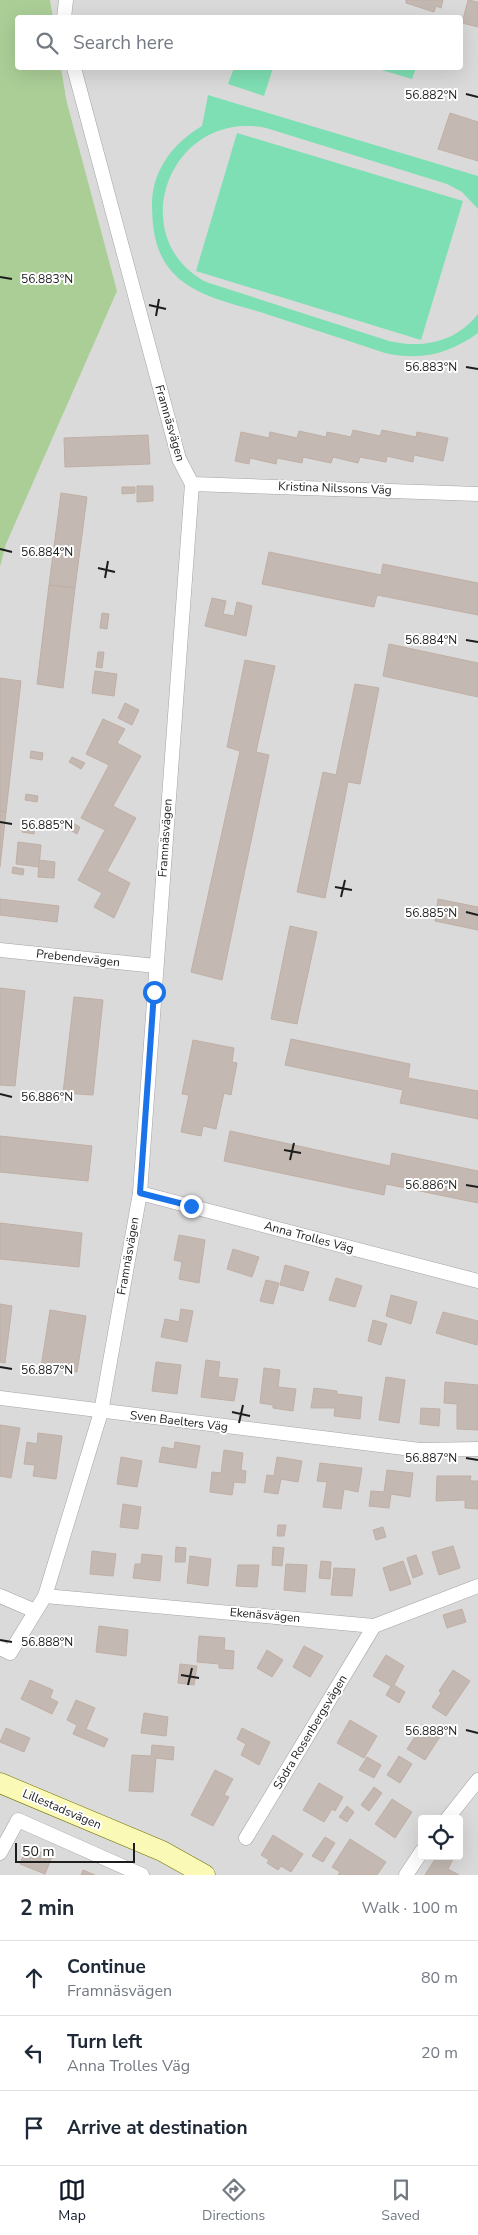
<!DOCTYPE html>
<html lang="en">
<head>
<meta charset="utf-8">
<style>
	body { margin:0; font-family:"Nunito Sans",sans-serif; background:#f6f6f7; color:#1f2937 }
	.controls { position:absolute; right:15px; bottom:15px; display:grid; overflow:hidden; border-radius:5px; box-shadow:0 5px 20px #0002 }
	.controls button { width:45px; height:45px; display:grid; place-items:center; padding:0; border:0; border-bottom:1px solid #e0e1e3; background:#fff; color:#1f2937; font:25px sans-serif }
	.scale { position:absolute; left:15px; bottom:12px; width:120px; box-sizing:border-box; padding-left:5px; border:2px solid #1d1d1d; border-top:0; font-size:14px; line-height:18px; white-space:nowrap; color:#1d1d1d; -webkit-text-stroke:4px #fff; paint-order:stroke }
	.stop { position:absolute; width:15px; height:15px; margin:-11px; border:4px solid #1a73e8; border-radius:50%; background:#fff }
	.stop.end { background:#1a73e8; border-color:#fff; box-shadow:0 1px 5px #0008 }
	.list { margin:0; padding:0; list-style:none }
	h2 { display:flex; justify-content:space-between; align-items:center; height:65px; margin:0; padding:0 20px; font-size:21px }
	h2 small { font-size:16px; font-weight:400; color:#747a83 }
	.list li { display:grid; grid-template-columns:32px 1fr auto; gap:15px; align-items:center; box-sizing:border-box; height:75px; padding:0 20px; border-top:1px solid #e0e1e3 }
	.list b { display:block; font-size:19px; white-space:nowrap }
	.list p { margin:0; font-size:16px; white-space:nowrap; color:#747a83 }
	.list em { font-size:16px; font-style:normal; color:#747a83 }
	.icon { flex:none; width:28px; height:28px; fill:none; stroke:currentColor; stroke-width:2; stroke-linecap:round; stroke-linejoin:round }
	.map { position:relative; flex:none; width:478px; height:1875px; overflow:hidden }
	.search { position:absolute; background:#fff; box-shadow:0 5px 20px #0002; left:15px; right:15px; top:15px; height:55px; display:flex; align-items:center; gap:12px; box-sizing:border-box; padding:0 18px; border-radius:5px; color:#747a83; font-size:19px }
	.sheet { height:290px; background:#fff }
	nav { display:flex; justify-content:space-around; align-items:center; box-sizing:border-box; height:70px; border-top:1px solid #e0e1e3; background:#fff; font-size:14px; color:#747a83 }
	nav a { display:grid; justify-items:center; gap:2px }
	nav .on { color:#111827 }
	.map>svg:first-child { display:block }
</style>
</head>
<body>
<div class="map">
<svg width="478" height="1875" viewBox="0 0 478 1875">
	<rect width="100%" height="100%" fill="#eeeae3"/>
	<!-- residential -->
	<path fill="#dbdada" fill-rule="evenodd" d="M50,0h428v1875h-478v-1308l6,-23 61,-441 -6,-35h399v-50h-407zM422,1819h37v37h-37z"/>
	<!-- forest -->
	<polygon fill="#abce97" points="0,0 50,0 53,17 18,18 18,68 61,68 67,103 117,291 6,544 0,567"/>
	<!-- pitch -->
	<g fill="#7fdfb4">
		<polygon points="234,68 273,68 264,96 228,84"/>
		<polygon points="375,68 416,68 412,79"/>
		<path d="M208,95l270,81v33l-16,-17 -15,-8 -181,-56c-97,-19 -143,110 -60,154l183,59c34,8 67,1 89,-27v19c-29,21 -57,28 -93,20 -39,-13 -79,-26 -119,-39 -30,-10 -67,-16 -90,-38 -21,-20 -24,-47 -24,-74 1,-34 23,-60 50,-76z"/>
		<polygon points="237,133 463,201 421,340 196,271"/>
	</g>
	<!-- building -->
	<g fill="#c3b9b2" stroke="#c0afa5">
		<polygon points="406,0 443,0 441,8 436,6 434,12 406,3"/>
		<polygon points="468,0 478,2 478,27 462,23"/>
		<polygon points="450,113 478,122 478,161 438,149"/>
		<polygon points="353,430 380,436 382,430 416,437 417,432 448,438 443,461 414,455 413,462 387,456 386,462 360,457 358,463 333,457 331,463 303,457 302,463 277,458 276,464 250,458 249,464 235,461 241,432 269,438 270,432 297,438 299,431 326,437 327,432 351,437"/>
		<polygon points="148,435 150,464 65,467 64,438"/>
		<polygon points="137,486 153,486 153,501 137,502"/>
		<polygon points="122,487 135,487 135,493 122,494"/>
		<polygon points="61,493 87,497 75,588 49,585"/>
		<polygon points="269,552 381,575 383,564 478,583 478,615 377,595 374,607 262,584"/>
		<polygon points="49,585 75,588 63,688 37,684"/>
		<polygon points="212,598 226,601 223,614 234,616 237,602 252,606 246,636 205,626"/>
		<polygon points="102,613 109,614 107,629 100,628"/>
		<polygon points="389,644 478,663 478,697 383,676"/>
		<polygon points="98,652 104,652 102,668 96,667"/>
		<polygon points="245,660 275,666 256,752 269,755 222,980 191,972 240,751 227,747"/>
		<polygon points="95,671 117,674 114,696 92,693"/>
		<polygon points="0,678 21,681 6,812 0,811"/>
		<polygon points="355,684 379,688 360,784 348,782 325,898 297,892 323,772 336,775"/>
		<polygon points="125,703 139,710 132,725 118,718"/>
		<polygon points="103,719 125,729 117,743 141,756 113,806 136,818 107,871 130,883 114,918 94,907 102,893 78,880 105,830 81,818 109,765 86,754"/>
		<polygon points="31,751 43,753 42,760 30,758"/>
		<polygon points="72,757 85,763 81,769 69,762"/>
		<polygon points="26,794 38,796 37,802 25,800"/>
		<polygon points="0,811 6,812 0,867"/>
		<polygon points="66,819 80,827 77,834 63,826"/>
		<polygon points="22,826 35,828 34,834 22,832"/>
		<polygon points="18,842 41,845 39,867 16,864"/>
		<polygon points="39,860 55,862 54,878 38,877"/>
		<polygon points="13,867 24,869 23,875 12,873"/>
		<polygon points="0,899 59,906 57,922 0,915"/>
		<polygon points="438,899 478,907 478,930 435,921"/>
		<polygon points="290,926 317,932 297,1024 271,1019"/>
		<polygon points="0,988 25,991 15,1086 0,1085"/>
		<polygon points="74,997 103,1000 93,1095 63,1093"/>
		<polygon points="291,1039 410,1064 408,1078 478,1091 478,1119 400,1103 403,1090 285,1065"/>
		<polygon points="193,1040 234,1048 232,1062 237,1063 231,1095 224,1093 216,1129 203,1126 201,1136 181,1132 189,1095 182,1094"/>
		<polygon points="230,1131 390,1166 392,1153 478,1171 478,1203 386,1184 384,1195 224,1161"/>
		<polygon points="0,1136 92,1146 88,1181 0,1172"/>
		<polygon points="0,1223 82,1233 79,1267 0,1259"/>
		<polygon points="179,1235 205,1240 199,1283 179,1279 182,1262 174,1260"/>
		<polygon points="233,1249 259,1257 252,1277 227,1269"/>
		<polygon points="285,1265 309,1272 303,1291 280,1285"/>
		<polygon points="336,1278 362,1286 355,1307 329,1300"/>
		<polygon points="266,1280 279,1283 273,1304 260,1301"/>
		<polygon points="391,1295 417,1302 411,1324 386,1316"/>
		<polygon points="0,1304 12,1306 5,1363 0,1362"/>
		<polygon points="181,1309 193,1311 187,1342 161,1337 165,1319 179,1322"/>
		<polygon points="50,1310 86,1316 77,1372 41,1367"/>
		<polygon points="443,1312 478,1321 477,1345 436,1333"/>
		<polygon points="373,1320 387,1324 381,1345 368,1341"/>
		<polygon points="206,1360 220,1362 218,1377 238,1379 234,1401 201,1397"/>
		<polygon points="156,1362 181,1365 177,1394 152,1391"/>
		<polygon points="264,1368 280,1370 278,1387 296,1389 293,1411 273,1408 273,1405 260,1403"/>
		<polygon points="386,1377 405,1380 399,1423 379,1420"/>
		<polygon points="445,1382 478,1385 478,1430 457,1429 457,1404 444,1403"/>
		<polygon points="314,1388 337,1391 337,1394 362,1397 360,1419 334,1416 335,1408 311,1408"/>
		<polygon points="421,1408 440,1409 439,1426 420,1424"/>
		<polygon points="0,1425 20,1428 11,1478 0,1476"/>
		<polygon points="38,1433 62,1436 56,1479 33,1476 35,1465 24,1464 27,1442 37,1444"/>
		<polygon points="175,1442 200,1446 196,1468 159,1462 162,1447 174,1449"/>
		<polygon points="224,1450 243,1453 241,1470 246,1471 245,1483 234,1482 232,1495 210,1492 212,1472 221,1473"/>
		<polygon points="121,1457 142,1461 137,1487 117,1484"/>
		<polygon points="277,1457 302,1461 298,1482 281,1479 278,1494 264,1492 267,1475 274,1476"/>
		<polygon points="320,1463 362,1468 358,1492 344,1489 341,1509 323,1507 327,1482 317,1481"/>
		<polygon points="387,1470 413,1473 410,1497 391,1494 389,1508 369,1506 371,1491 384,1492"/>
		<polygon points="437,1476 471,1476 470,1481 478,1481 478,1509 465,1508 465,1500 436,1501"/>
		<polygon points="123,1504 141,1507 138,1529 120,1527"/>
		<polygon points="278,1525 286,1525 284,1536 277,1536"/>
		<polygon points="383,1527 386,1537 376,1540 373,1530"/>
		<polygon points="453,1546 460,1568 439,1575 432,1552"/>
		<polygon points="176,1547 186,1548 185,1562 175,1562"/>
		<polygon points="273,1547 284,1548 282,1566 272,1565"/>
		<polygon points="92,1551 116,1554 113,1576 90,1574"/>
		<polygon points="142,1554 162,1556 160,1581 133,1578 135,1564 141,1564"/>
		<polygon points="416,1555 423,1574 413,1578 407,1558"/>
		<polygon points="190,1556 211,1559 208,1586 187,1583"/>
		<polygon points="321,1561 331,1562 330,1579 319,1578"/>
		<polygon points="403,1561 411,1584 390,1591 383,1568"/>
		<polygon points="286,1564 307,1565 305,1592 284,1590"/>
		<polygon points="238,1565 259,1565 257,1587 236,1586"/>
		<polygon points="334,1568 355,1569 352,1596 331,1595"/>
		<polygon points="462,1609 466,1622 447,1628 443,1615"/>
		<polygon points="99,1626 128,1630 126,1656 96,1652"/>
		<polygon points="199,1636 225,1638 224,1650 234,1651 233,1669 219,1668 219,1664 197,1662"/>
		<polygon points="304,1646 323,1656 310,1677 293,1667"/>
		<polygon points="267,1650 283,1660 272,1677 257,1668"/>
		<polygon points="386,1655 404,1666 394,1685 405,1692 399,1703 386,1695 391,1686 373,1676"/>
		<polygon points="180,1664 197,1666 194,1685 178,1683"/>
		<polygon points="453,1670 470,1681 446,1716 432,1707 441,1693 439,1691"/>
		<polygon points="30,1680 53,1690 50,1698 58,1702 52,1714 21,1699"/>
		<polygon points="76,1700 95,1708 86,1729 108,1739 104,1747 73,1734 77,1725 67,1720"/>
		<polygon points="144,1713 168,1717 166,1736 141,1733"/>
		<polygon points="350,1720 377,1736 364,1758 337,1743"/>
		<polygon points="423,1724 441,1735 425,1760 407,1749"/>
		<polygon points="6,1728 30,1738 24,1752 0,1742"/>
		<polygon points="242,1728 270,1742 259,1765 241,1755 246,1744 237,1739"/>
		<polygon points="152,1745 174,1747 173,1760 156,1758 153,1792 129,1791 132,1755 151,1756"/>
		<polygon points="399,1756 412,1764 400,1783 387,1775"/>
		<polygon points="367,1757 381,1765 374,1778 359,1770"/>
		<polygon points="215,1770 233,1779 224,1795 229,1797 213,1826 191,1815"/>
		<polygon points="319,1783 343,1797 335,1811 332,1809 324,1822 303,1810"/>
		<polygon points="374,1787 382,1793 369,1811 361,1805"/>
		<polygon points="392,1799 412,1812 395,1838 375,1824"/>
		<polygon points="347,1806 354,1812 347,1822 339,1817"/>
		<polygon points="273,1835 303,1854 291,1872 281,1866 278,1870 267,1863 269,1860 261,1855"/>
		<polygon points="325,1837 335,1843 323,1862 312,1856"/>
		<polygon points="350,1839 386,1862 377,1875 338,1875 340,1872 332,1867"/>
		<polygon points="27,1846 52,1857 45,1874 20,1864"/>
		<polygon points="437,1856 448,1856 453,1859 448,1869 459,1875 425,1875"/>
		<polygon points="83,1870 95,1875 81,1875"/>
	</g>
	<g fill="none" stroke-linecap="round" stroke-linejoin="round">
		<!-- minor casing -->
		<g stroke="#a4a4a4" stroke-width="15">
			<g id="minor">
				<polyline points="64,18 66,0"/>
				<polyline points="192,484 478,494"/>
				<polyline points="0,950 156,966"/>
				<polyline points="140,1193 478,1281"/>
				<polyline points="0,1398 420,1450 478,1449"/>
				<polyline points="0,1596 35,1611"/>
				<polyline points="45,1596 374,1626 478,1586"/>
				<polyline points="0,1648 10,1653 45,1596 101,1412 140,1193 192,484 179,459 74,68"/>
				<polyline points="447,1819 478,1780"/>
				<polyline points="246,1838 374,1626"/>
				<polyline points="0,1853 18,1820 142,1875"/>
				<polyline points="406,1875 422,1851"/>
			</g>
		</g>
		<!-- secondary casing -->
		<g stroke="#707404" stroke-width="21">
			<polyline id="secondary" points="0,1783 162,1851 205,1875"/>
		</g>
		<!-- minor -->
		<use href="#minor" stroke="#fff" stroke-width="14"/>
		<!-- secondary -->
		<use href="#secondary" stroke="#faf9b5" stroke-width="20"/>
	</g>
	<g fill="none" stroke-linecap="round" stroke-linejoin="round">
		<!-- route -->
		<polyline stroke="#1a73e8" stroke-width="6" points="154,992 140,1193 191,1206"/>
	</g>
	<!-- ticks -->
	<path fill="none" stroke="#1d1d1d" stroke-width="2" d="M466,94l12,3M0,277l12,2M149,305l17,4M156,316l3,-17M466,367l12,2M0,549l12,3M98,568l17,4M105,578l3,-17M466,640l12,2M0,822l12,2M335,887l17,3M341,897l4,-17M466,912l12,3M0,1094l12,3M284,1150l17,3M290,1160l4,-17M466,1185l12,2M0,1367l12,2M232,1412l18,4M239,1423l4,-18M466,1458l12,2M0,1640l12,2M181,1675l18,3M188,1685l4,-17M466,1730l12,3"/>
	<g text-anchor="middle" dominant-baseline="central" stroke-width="4" stroke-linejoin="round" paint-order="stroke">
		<!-- street labels -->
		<g font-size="12" fill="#1d1d1d" stroke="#fff">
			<text transform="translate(170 423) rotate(74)">Framnäsvägen</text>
			<text transform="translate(335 488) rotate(2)">Kristina Nilssons Väg</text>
			<text transform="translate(165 838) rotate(-86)">Framnäsvägen</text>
			<text transform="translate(78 958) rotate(6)">Prebendevägen</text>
			<text transform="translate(309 1237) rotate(15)">Anna Trolles Väg</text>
			<text transform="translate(128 1256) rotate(-80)">Framnäsvägen</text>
			<text transform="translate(179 1421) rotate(7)">Sven Baelters Väg</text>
			<text transform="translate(265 1615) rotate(5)">Ekenäsvägen</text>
			<text transform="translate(310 1732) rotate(-59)">Södra Rosenbergsvägen</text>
			<text transform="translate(62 1809) rotate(23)">Lillestadsvägen</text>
		</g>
	</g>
	<g font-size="12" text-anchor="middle" fill="#1d1d1d" stroke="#fff" stroke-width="4" stroke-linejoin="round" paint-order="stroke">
		<text x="431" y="99">56.882°N</text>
		<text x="47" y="283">56.883°N</text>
		<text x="431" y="371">56.883°N</text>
		<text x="47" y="556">56.884°N</text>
		<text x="431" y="644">56.884°N</text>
		<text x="47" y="829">56.885°N</text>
		<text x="431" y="917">56.885°N</text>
		<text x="47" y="1101">56.886°N</text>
		<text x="431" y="1189">56.886°N</text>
		<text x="47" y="1374">56.887°N</text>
		<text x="431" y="1462">56.887°N</text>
		<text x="47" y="1646">56.888°N</text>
		<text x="431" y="1735">56.888°N</text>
	</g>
</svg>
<div class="controls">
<button><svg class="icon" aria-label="locate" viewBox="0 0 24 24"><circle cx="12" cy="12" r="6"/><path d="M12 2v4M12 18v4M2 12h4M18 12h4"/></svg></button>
</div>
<div class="scale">50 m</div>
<div class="stop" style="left:154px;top:992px"></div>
<div class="stop end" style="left:191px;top:1206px"></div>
<div class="search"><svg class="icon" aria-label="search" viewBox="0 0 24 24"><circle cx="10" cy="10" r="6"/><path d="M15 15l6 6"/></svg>Search here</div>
</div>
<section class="sheet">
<h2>2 min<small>Walk · 100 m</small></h2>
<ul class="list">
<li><svg class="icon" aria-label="ahead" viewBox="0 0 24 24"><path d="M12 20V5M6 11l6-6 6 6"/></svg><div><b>Continue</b><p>Framnäsvägen</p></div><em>80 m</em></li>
<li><svg class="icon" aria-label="left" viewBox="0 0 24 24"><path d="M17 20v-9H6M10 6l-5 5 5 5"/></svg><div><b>Turn left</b><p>Anna Trolles Väg</p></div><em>20 m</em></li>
<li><svg class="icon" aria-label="arrive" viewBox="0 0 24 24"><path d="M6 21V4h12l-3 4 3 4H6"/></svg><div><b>Arrive at destination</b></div></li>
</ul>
</section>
<nav>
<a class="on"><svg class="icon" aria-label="map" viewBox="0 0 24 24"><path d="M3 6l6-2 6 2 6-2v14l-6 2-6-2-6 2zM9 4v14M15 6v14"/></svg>Map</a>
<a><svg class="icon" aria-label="directions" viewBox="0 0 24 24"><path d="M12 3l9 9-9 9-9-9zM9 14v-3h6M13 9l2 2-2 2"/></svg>Directions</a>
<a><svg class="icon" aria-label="saved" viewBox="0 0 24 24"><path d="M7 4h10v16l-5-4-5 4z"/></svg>Saved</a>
</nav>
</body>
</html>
